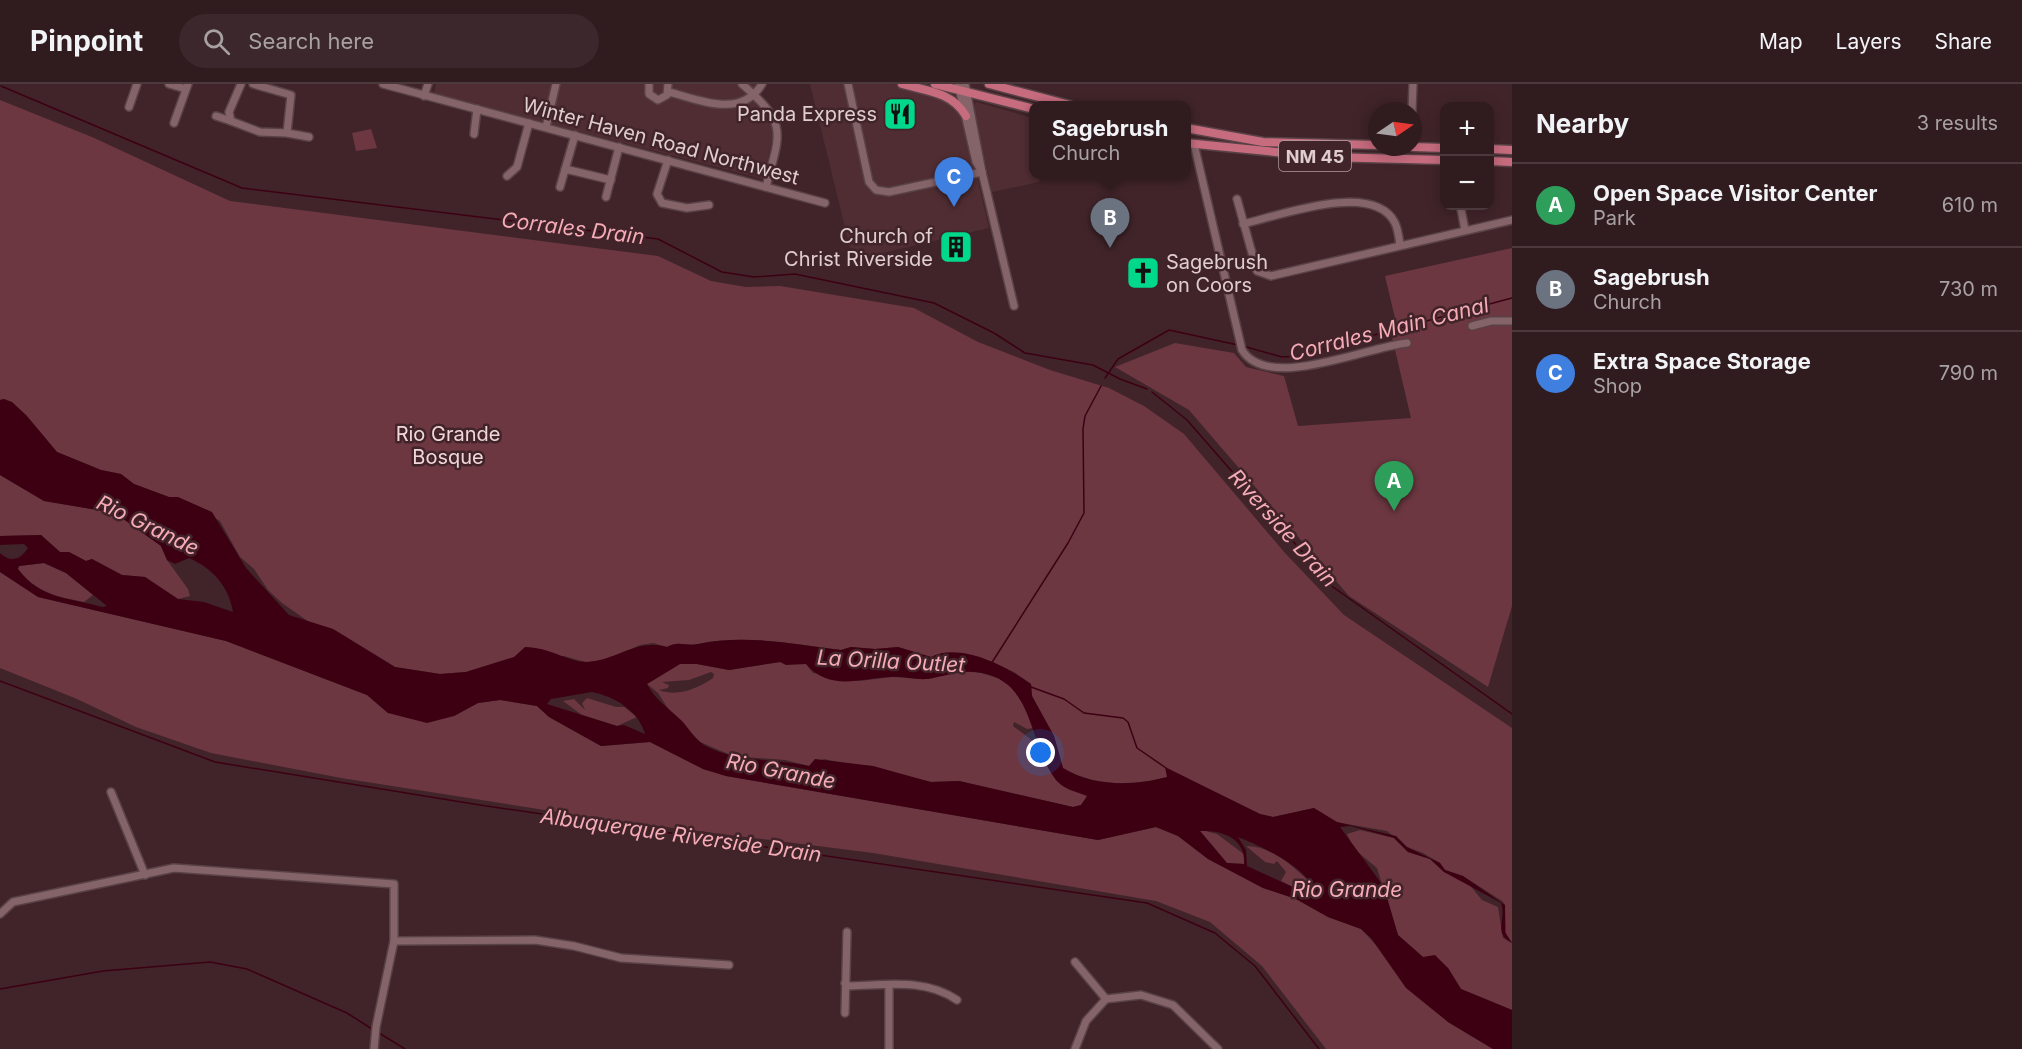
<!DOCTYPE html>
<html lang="en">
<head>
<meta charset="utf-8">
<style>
	body { margin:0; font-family:Inter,sans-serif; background:#3c282c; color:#f1f3f6 }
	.controls { position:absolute; right:18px; top:18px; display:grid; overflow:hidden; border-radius:12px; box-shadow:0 3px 15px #0003 }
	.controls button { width:54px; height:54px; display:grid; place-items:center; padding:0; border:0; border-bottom:2px solid #4b393d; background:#301b1f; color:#f1f3f6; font:30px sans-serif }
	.compass { position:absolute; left:1368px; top:18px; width:54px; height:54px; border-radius:50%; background:#301b1f; box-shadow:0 3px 15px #0003; rotate:77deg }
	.you { position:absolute; left:1041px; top:669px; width:21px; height:21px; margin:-15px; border:4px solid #fff; border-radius:50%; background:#1a73e8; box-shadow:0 0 0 9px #1a73e833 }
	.badge { display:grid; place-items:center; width:39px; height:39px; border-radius:50%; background:#1a73e8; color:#fff; font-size:20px; font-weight:700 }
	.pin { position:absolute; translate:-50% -50px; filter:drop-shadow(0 2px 3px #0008) }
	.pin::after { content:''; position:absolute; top:32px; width:21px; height:18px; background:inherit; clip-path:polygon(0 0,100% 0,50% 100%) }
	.popup { position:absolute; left:1029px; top:17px; width:162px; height:78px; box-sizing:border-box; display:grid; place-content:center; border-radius:12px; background:#301b1f; filter:drop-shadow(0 2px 4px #0005); font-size:20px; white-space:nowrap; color:#a8a1a4 }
	.popup b { font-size:22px; color:#f1f3f6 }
	.popup::after { content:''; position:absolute; left:50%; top:100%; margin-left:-12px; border:12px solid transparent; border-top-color:#301b1f }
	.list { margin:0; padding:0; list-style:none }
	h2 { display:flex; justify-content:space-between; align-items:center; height:78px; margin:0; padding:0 24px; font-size:26px }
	h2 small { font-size:20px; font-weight:400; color:#a8a1a4 }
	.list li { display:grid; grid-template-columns:39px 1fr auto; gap:18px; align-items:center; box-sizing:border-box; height:84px; padding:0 24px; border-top:2px solid #4b393d }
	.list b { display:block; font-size:22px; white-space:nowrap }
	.list p { margin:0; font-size:20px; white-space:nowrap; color:#a8a1a4 }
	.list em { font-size:20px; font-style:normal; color:#a8a1a4 }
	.icon { flex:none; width:33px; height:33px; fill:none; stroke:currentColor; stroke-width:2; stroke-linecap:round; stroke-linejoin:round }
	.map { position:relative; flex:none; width:1512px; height:965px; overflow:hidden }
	header { display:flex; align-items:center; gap:36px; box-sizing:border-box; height:84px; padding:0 30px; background:#301b1f; border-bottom:2px solid #4b393d }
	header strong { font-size:28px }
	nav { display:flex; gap:33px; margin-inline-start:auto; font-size:21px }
	.search { width:420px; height:54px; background:#3c282c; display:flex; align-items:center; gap:15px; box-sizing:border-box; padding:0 21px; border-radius:33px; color:#a8a1a4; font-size:22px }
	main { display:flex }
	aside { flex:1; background:#301b1f }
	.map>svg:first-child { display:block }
</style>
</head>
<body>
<header>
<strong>Pinpoint</strong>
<div class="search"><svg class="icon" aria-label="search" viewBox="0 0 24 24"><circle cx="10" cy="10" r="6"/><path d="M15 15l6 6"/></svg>Search here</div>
<nav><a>Map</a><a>Layers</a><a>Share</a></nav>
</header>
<main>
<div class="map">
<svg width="1512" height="965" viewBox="0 0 1512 965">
	<rect width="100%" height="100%" fill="#402429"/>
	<!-- built -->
	<g fill="#502d33">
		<polygon points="436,0 756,0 749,9 775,44 763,95 434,10"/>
		<polygon points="810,0 894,0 946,16 957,24 963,34 989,144 853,176"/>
		<polygon points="976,18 1033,34 1034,90 1041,91 1039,98 992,108 973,22"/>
	</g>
	<!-- green -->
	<g fill="#6c3741" fill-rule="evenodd">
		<path d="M0,16l92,37 138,64 428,55 53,25 35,6 34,-1 134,22 64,34 72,28 59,18 35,18 40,28 101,119 59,62 168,113v214l-6,-5 -1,-32 -3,-4 -39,-25 -18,-6 -5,-7 -17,-10 -16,-6 -20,-16 -51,-9 -22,-14 -41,9 -13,-3 -94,-46 2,9c-34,9 -74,10 -105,-9l-9,-32 -22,-40 -1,-12 -17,-12 -37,-16 -46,1 -33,-10 -23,2 -24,-2 -10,3c-47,-6 -97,-16 -143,-6 -12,3 -19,-4 -31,3l-14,-4 -13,2 -34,15 -21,2 -21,-6 -50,1 -48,15 -26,2 -45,-7 -62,-38 -24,-7 -27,-19 -14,-13 -14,-21 -14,-12 -20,-36 -42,-24h-9l-35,-13 -13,-10 -20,-4 -44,-18 -31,-37 -22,-16 -4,1z"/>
		<polygon points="371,45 377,64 356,67 352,49"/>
		<polygon points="1512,164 1512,522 1488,603 1349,512 1189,326 1115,283 1175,259 1234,269 1246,283 1284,292 1298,342 1411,334 1392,253 1399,251 1385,192"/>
		<polygon points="0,391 44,417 115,429 161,462 167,476 188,505 190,512 178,515 145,493 122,491 92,475 86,477 69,468 60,468 41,451 0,452"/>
		<path d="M44,479l22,10 27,22 -9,7c-27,-5 -49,-10 -66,-33l1,-3z"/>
		<polygon points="0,488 38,513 226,557 367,611 388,629 454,632 478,619 500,616 537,622 549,633 601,662 650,658 703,685 726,692 1098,756 1156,743 1178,752 1208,775 1263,804 1296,815 1328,833 1361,845 1448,938 1493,965 1326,965 1262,882 1210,838 1156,817 873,769 602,735 475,715 341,694 211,669 136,643 77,615 0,584"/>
		<path d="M780,578l26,2 7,9 46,8 33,-4 32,2 38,-8 19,2 17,5 13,8 14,20 8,22 -6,1 -13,-7 -1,4 23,17 20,37 11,8 21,8 -7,9 -8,2 -114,-26 -28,1 -17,-3 -41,-13 -20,-1 -29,-6 -15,7 -24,-6 -52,-4 -33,-14 -31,-32 -11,-17 -11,-9 33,-20h17l32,6zM711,588l3,2 -1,4c-16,11 -36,19 -54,12l9,-2 1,-3 -7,-3 27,-2z"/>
		<polygon points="587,614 616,623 624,623 637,633 617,642 582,631 563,617 574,615 585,626 582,619"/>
		<polygon points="1202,746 1217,750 1245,771 1244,780 1227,779 1200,747"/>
		<polygon points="1360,746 1394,754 1408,768 1430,775 1444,788 1468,799 1482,816 1498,823 1503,854 1512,859 1512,926 1461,905 1448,884 1423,873 1398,851 1377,784 1354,765 1347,750"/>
		<path d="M1246,762c27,0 49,22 67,39l-3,5h-11l-18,-9 5,-9 -9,-11 -3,3 -9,-2z"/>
	</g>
	<!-- water -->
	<path fill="#3d0013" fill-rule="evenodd" d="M4,315l8,3 14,13 31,37 44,18 20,4 13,10 35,13h9l34,15 34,56 43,47 44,14 62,38 45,7 26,-2 48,-15 11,-10c25,0 44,16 64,15 30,-3 47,-23 78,-15 12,-7 19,0 31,-3 46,-10 96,0 143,6l10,-3 24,2 23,-2 33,10c29,-15 75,9 100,27l1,12 22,40 9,32c30,19 71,18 104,9l-2,-10 95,47 13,3 41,-9 23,14 59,14 11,11 33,16 5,7 18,6 42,29v27l7,11c-20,-11 -5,-22 -11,-40l-57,-31 -14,-13 -22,-7 -14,-14 -44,-12 -10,1 44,60 14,48 25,22 12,-2 13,13 13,21 51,21v39h-19l-45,-27 -42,-34 -35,-50 -10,-9 -33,-12 -32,-18 -33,-11 -55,-29 -30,-23 -22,-9 -58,13 -372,-64 -23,-7 -53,-27 -49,4 -52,-29 -12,-11 -37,-6 -22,3 -24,13 -27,7 -39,-10 -21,-18 -141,-54 -188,-44 -38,-25v-19c11,10 20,7 28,-5l-4,-4 -24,1v-9l41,-1 19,17h9l17,9 6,-2 30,16 23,2 33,22 26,3 29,10c-4,-26 -21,-44 -44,-54l-14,6 -8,-4 -6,-14 -46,-33 -71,-12 -44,-26v-75zM44,479l22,10 41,33 -5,1c-33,-10 -61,-7 -84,-38l1,-3zM780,578l6,3 20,-1c24,28 54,14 85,13 12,-1 24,3 37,2 18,-3 35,-10 54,-6 53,10 46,71 74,107 7,9 21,12 31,16l-6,9 -8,2 -114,-26 -28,1 -58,-16 -58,-7 -6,7c-34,-8 -73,-3 -105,-21 -9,-6 -15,-16 -22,-24 -13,-13 -26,-20 -35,-37l33,-20h17l32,6zM592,608c22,4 47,19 53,42l-21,-9 -7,1 -70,-22 4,-5zM1200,747c22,-1 46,7 44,33l-17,-1zM1238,753c23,9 71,31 77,56l-7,1 -61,-28 -1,-16z"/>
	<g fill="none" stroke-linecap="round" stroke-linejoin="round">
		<!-- stream -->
		<g stroke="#3d0013" stroke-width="1.5">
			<polyline points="1,2 242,104 658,155 722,188 754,193 795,190 934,219 994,249 1025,269 1093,281 1120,295 1147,305"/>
			<polyline points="1243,262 1282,273 1296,272 1512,214"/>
			<polyline points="1105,294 1118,275 1169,246 1238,261"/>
			<polyline points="1152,308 1187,336 1333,503 1512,630"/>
			<polyline points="991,580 1068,459 1084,429 1083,345 1085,332 1101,302"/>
			<polyline points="0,597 215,678 480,721 1147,819 1215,849 1255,882 1319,965"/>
			<polyline points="1031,603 1064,615 1084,629 1123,634 1128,638 1137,664 1166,684"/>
			<polyline points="0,905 103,887 210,878 247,885 347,929 372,945"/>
			<polyline points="379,949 405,965"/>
		</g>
		<!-- minor casing -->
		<g stroke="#594246" stroke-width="10">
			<g id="minor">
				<polyline points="169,0 186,5"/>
				<polyline points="241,0 229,28 231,37 260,48 287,49 291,11 253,0"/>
				<polyline points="383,0 825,119"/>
				<polyline points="649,0 649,10 658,16 667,11 668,0"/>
				<path d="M742,0c47,41 38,48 24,103"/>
				<polyline points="848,0 869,98 876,106 889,108 982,88"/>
				<polyline points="958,0 976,78 982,88"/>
				<polyline points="965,0 982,88 1014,222"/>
				<path d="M669,8c31,8 72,27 93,-8"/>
				<polyline points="424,12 428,0"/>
				<polyline points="129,23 137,0"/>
				<polyline points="1412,27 1413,0"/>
				<polyline points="216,32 231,37"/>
				<polyline points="174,39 188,0"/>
				<polyline points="546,43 556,0"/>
				<polyline points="287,49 309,53"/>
				<polyline points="474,50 477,25"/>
				<path d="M1194,60l48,206c26,42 124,-3 165,-7"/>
				<polyline points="668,76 657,110 662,119 687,124 709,121"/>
				<polyline points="565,85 611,96"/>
				<polyline points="507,92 517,83 529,39"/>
				<polyline points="560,103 575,51"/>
				<polyline points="606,113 619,63"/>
				<polyline points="1237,115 1257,187 1271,192 1512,136"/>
				<polyline points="1461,125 1465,146"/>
				<path d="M1243,140c35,-8 131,-44 152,-1 3,6 4,15 5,22"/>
				<polyline points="1472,242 1491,237 1512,237"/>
				<polyline points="111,708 145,791"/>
				<polyline points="0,830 13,818 174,784 394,800 394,857 376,943 374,965"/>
				<polyline points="394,857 535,856 574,862 621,874 729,881"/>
				<polyline points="1075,878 1106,915"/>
				<path d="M845,899l4,3c38,-1 76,-8 108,14"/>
				<polyline points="889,901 889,965"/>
				<polyline points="1106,915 1141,911 1173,921 1218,965"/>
				<polyline points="845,929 847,848"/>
				<polyline points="1075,965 1086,937 1106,915"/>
			</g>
		</g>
		<!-- major casing -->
		<g stroke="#594246" stroke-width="11">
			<g id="major">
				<path d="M902,0c25,7 50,8 64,32"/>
				<polyline points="935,0 1034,25"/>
				<polyline points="989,0 1070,21"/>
				<polyline points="1186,44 1263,58 1377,61"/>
				<polyline points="1186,59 1326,73 1444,76"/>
				<polyline points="1413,63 1444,64"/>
				<polyline points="1490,65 1512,66"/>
				<polyline points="1490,77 1512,78"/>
			</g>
		</g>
		<!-- minor -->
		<use href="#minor" stroke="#856469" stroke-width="7"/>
		<!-- major -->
		<use href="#major" stroke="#c76c7f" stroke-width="8"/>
	</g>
	<!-- icons -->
	<defs>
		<g id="restaurant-square" transform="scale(1.725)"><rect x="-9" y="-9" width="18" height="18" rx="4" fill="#00d98c" stroke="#402429"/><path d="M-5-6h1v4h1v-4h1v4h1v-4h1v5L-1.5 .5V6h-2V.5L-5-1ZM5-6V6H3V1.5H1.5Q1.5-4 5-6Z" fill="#111"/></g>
		<g id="building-square" transform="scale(1.725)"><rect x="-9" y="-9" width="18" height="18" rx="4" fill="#00d98c" stroke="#402429"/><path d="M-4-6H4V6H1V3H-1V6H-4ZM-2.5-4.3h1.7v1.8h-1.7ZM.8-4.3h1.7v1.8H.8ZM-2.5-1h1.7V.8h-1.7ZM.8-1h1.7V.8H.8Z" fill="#111"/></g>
		<g id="church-square" transform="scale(1.725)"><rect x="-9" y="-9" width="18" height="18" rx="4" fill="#00d98c" stroke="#402429"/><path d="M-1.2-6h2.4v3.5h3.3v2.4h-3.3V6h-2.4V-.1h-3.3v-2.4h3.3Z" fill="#111"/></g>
	</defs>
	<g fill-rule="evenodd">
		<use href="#restaurant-square" x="900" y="30"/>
		<use href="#building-square" x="956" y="163"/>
		<use href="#church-square" x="1143" y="189"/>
	</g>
	<g text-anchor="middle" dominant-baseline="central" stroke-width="5" stroke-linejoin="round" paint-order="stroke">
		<!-- shield labels -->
		<rect fill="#402429" stroke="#b09a9d" stroke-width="1.5" x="1279" y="57" width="72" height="30" rx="4.5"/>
		<g font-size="18" font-weight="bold" fill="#e0cdcf">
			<text x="1315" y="72">NM 45</text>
		</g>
		<!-- poi labels -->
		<g font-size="20" fill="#e0cdcf" stroke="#402429" text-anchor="end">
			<text x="877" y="30">Panda Express</text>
			<text x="933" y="152">Church of<tspan x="933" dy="23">Christ Riverside</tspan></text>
			<text x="1166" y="178" text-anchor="start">Sagebrush<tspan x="1166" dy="23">on Coors</tspan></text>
		</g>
		<!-- street labels -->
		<g font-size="20" fill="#e0cdcf" stroke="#402429">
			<text transform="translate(661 57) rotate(15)">Winter Haven Road Northwest</text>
		</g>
		<!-- park labels -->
		<g font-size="20" fill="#f0d6d9" stroke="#402429">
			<text x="448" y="350">Rio Grande<tspan x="448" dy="23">Bosque</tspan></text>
		</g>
		<!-- water labels -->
		<g font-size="21" font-style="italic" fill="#f6abb7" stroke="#402429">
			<text transform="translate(573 144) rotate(7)">Corrales Drain</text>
			<text transform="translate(1389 245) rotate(-14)">Corrales Main Canal</text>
			<text transform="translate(148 441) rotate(26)">Rio Grande</text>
			<text transform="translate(1283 444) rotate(48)">Riverside Drain</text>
			<text transform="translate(891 577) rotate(3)">La Orilla Outlet</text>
			<text transform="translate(781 687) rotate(11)">Rio Grande</text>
			<text transform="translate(681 751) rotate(8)">Albuquerque Riverside Drain</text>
			<text x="1347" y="805">Rio Grande</text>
		</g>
	</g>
</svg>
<div class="controls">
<button>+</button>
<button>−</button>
</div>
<svg class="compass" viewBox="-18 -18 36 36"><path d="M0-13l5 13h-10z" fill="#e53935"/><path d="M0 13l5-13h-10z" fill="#a8a1a4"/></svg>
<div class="you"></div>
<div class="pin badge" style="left:1394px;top:427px;background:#2e9e5b">A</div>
<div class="pin badge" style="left:1110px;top:164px;background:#6b7280">B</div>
<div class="popup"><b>Sagebrush</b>Church</div>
<div class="pin badge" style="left:954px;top:123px;background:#3f7fe0">C</div>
</div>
<aside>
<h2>Nearby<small>3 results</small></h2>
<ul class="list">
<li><span class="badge" style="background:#2e9e5b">A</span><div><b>Open Space Visitor Center</b><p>Park</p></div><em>610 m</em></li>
<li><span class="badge" style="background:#6b7280">B</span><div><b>Sagebrush</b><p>Church</p></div><em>730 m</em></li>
<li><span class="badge" style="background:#3f7fe0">C</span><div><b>Extra Space Storage</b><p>Shop</p></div><em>790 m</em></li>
</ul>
</aside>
</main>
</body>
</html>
